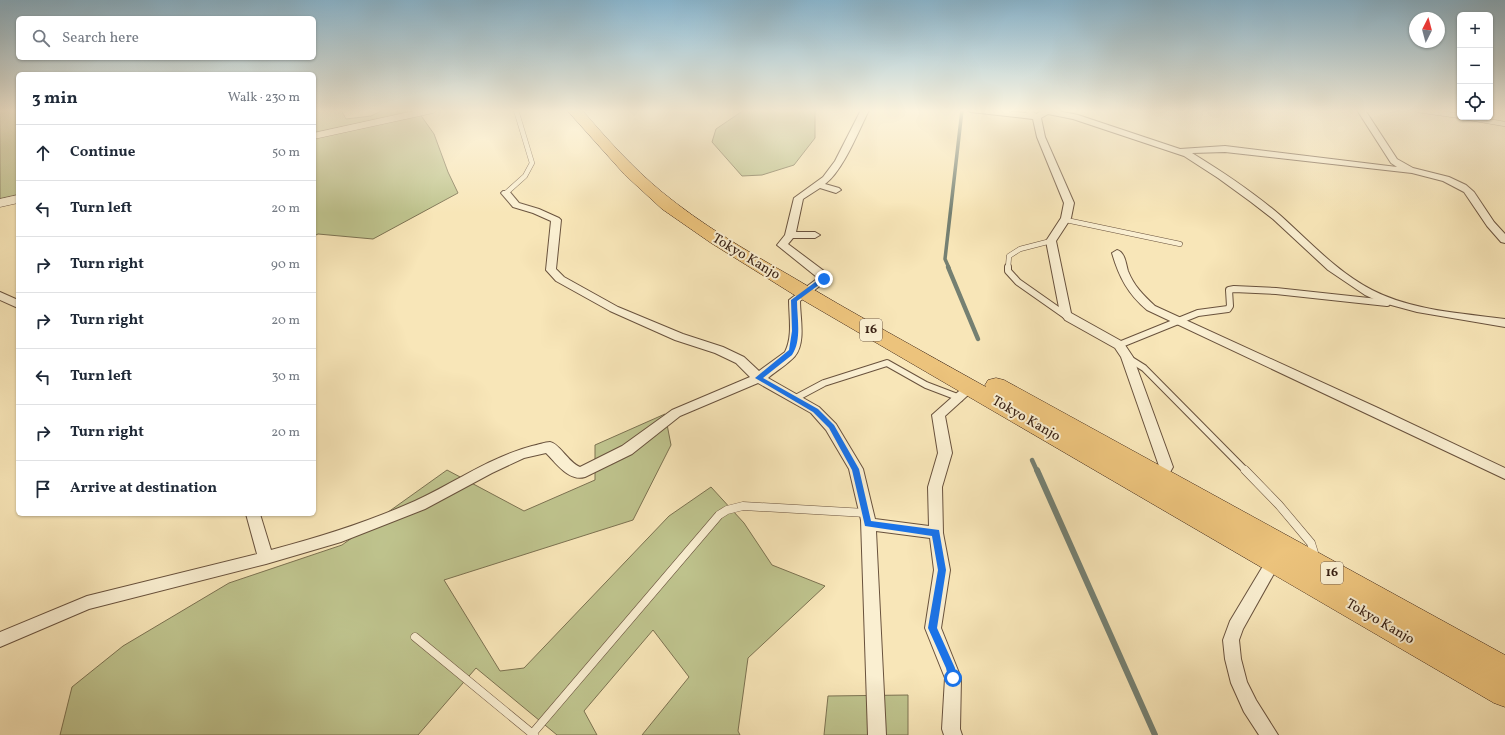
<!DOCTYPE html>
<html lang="en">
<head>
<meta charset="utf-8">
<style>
	body { margin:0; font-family:Vollkorn,serif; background:#f2f2f3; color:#1f2937 }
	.controls { position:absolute; right:12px; top:12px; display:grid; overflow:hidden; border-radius:6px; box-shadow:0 1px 3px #0004 }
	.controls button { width:36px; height:36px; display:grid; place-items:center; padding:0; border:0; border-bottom:1px solid #e0e1e3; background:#fff; color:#1f2937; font:20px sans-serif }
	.compass { position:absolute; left:1409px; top:12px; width:36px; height:36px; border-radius:50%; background:#fff; box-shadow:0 1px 3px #0004; rotate:6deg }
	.stop { position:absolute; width:12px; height:12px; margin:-9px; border:3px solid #1a73e8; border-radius:50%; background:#fff }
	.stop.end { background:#1a73e8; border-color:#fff; box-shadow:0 1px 4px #0008 }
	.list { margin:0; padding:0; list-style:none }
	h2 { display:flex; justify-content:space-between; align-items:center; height:52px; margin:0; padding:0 16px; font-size:17px }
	h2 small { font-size:13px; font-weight:400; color:#747a83 }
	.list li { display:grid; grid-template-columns:26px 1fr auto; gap:12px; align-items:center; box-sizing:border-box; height:56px; padding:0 16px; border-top:1px solid #e0e1e3 }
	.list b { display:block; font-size:15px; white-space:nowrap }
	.list em { font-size:13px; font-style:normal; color:#747a83 }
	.icon { flex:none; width:22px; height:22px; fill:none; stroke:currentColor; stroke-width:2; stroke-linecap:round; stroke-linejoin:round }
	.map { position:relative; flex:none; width:1505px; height:735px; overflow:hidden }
	.search { position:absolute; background:#fff; box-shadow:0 1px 3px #0004; left:16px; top:16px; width:300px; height:44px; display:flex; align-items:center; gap:10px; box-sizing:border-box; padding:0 14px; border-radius:6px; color:#747a83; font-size:15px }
	.panel { position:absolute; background:#fff; box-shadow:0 1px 3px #0004; left:16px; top:72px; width:300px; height:444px; border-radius:6px }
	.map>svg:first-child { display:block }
</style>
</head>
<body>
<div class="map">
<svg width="1505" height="735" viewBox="0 0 1505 735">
	<rect width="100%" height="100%" fill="#f8e6b8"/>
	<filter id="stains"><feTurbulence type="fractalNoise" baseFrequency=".005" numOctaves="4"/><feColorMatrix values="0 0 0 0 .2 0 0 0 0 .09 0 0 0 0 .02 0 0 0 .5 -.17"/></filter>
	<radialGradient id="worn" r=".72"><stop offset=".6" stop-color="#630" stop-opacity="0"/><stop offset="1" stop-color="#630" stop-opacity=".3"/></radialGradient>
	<!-- green -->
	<g fill="#bfc48e" stroke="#7c7251">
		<polygon points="0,110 18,110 18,198 0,202"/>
		<polygon points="314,110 341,110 346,119 371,116 383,110 417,110 434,134 448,172 458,193 373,239 318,234 314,236"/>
		<polygon points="744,110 815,110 815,138 794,165 762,175 742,176 712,142 716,129"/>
		<polygon points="665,414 671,445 633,520 444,580 500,671 524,668 669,516 711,487 744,523 772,565 825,586 748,658 738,731 740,735 642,735 689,677 653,630 584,711 597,735 557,735 476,668 418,735 60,735 72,687 123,646 229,583 342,545 447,470 524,511 595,480 595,445"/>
		<polygon points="908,695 908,735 824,735 828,696"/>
	</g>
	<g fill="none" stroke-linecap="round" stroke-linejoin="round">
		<!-- stream-far2 -->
		<polyline stroke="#758072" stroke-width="3.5" points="949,268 945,259 962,110"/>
		<!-- stream-far1 -->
		<g stroke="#758072" stroke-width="4.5">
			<polyline points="948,267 978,339"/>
			<polyline points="1032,460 1037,471"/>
		</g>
		<!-- stream -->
		<polyline stroke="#758072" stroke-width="6" points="1037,470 1155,735"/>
		<!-- service-far2 casing -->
		<g stroke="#69523d" stroke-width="5.5">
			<g id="service-far2">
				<polyline points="1027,110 1037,117"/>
				<polyline points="1418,110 1460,116"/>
				<polyline points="1464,117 1505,124"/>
				<polyline points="506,193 525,176 532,163 516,110"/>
				<polyline points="1066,220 1180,244"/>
				<polyline points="1008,268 1009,256 1020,249 1051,241"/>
			</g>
		</g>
		<!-- service-far1 casing -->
		<g stroke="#69523d" stroke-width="8">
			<g id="service-far1">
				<polyline points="1008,267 1008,271 1018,282 1065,315"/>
				<polyline points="1119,345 1198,313 1228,309 1230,306 1229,290 1234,289 1276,291 1387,303"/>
				<polyline points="1128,358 1144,368 1246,471"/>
				<polyline points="794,399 824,383 887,363 926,385 960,398"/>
			</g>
		</g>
		<!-- service casing -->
		<g stroke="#69523d" stroke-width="9">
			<g id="service">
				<polyline points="1245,470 1279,505 1311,543 1315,556"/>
				<polyline points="415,637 534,735"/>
				<polyline points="532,734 719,515 727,510 743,506 866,513"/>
			</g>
		</g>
		<!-- minor casing -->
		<g stroke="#69523d" stroke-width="2">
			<g id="minor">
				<path d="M861,110h8c-10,20 -26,61 -44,74l14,4 2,2 -5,3 -16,-5 -17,11 -7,33h19l5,3 -5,3h-22l-5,6 36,27 5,8 -29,22c0,17 6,41 -5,55 -7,8 -19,15 -27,22l51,29 17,17 27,45 12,50 54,7 -1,-39 10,-34 -6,-38 35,-31 4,-1 4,1 2,3 -32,29 7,37 -10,34 1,46 7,37 -9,58 20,50 -1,51 2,6h-18l-2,-6 3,-51 -20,-50 9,-58 -4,-32 -54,-7 10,204h-18l-7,-215 -12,-51 -23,-39 -15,-17 -53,-30 -78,33 -48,38 -47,23c-16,5 -29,-14 -39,-24l-22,5 -32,15 -67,36 -84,33 -75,22 -177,45 -89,38v-15l87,-36 170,-42 -11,-40h14l11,36c49,-13 97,-28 144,-49 39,-18 75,-44 117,-55 6,-1 13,-4 18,-4 9,1 19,21 30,25l42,-21 50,-36 78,-33 -14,-14 -21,-10 -40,-13 -65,-29 -54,-30 -10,-11 5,-49 -18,-8 -20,-6 -12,-14 2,-2h6l10,12 20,6 20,9 2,2 -5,49 8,8 54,30 65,27 40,13 21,10 15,14 26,-19c8,-16 4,-35 4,-52l29,-22 -41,-33 8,-10 9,-37 29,-21 12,-16z"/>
				<path d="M967,110h29l40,4 7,-4h11l24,5 102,34 45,-3 172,21 -6,-4 -34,-53h8l32,49 16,9 36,9 17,8 8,7 20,30 11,12v9l-4,-1 -14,-16 -23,-34 -21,-11 -31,-8 -187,-21 -33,1c31,19 61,39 89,63 29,26 56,56 91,74 41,21 89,23 133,29v8l-88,-15 -37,-10 -15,-7 -37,-25 -55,-51 -22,-17 -33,-24 -34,-22 -111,-37 -25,-5 -7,4 4,19 29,66 -3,15 -15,23 15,72 52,29 10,15 40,110c-5,9 -11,21 -22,18l-2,-4 10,-15 -38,-109 -6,-9 -50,-28 -5,-7 -14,-72 15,-23 3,-15 -27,-66 -4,-18 -62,-7z"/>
				<path d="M1117,250c8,2 9,14 11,21 6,15 15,24 27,35l223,102 127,60v11l-358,-169c-19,-16 -28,-33 -35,-57z"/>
				<polygon points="0,292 18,300 18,308 0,300"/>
				<polygon points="1274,555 1279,556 1281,561 1243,629 1239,640 1241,659 1247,682 1256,700 1278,735 1259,735 1244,712 1231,683 1225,659 1223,640 1230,621 1269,556"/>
			</g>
		</g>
		<!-- tertiary casing -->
		<g stroke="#69523d" stroke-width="1">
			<g id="tertiary">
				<polygon points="418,110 438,110 433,113 314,139 314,133"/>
				<polygon points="18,195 18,203 0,207 0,199"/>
			</g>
		</g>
		<!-- trunk casing -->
		<g stroke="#392114" stroke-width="1">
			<path id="trunk" d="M567,110h15c25,29 51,58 80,82 39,32 83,58 127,83 65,39 131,75 197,112l-1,-2 3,-5 8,-2 8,2 501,275v52l-11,-4 -698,-407 -85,-53 -49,-34 -37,-34z"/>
		</g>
		<!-- service-far2 -->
		<use href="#service-far2" stroke="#faefd1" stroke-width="4.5"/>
		<!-- service-far1 -->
		<use href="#service-far1" stroke="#faefd1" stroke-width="6"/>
		<!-- service -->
		<use href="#service" stroke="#faefd1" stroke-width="8"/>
		<!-- minor -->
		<use href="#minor" fill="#faefd1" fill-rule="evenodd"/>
		<!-- tertiary -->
		<use href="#tertiary" fill="#faefd1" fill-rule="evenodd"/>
		<!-- trunk -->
		<use href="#trunk" fill="#ecc37c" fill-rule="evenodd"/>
	</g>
	<!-- sky -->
	<linearGradient id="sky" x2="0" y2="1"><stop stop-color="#8ab8d2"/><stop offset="0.52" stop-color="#fcf4df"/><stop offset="1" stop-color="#fcf4df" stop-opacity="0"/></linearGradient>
	<rect width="1505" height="213" fill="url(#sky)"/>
	<!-- route -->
	<path fill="#1a73e8" d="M822,277l5,2 -30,22c0,17 5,39 -5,54l-29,23 55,31 16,16 25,44 12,52 68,9 7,40 -9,58 18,40 2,10 -1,3 -3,2 -4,-2 -3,-13 -18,-40 10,-58 -6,-34 -67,-10 -13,-56 -23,-42 -16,-16 -58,-34 34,-28 3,-19 -1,-31z"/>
	<g text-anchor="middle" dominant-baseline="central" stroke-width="4" stroke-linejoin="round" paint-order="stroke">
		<!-- shield labels -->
		<g fill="#faefd1" stroke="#735f4d" stroke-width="1">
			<rect x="860" y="319" width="22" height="22" rx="3"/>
			<rect x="1321" y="562" width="22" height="22" rx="3"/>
		</g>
		<g font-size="13" font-weight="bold" fill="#392114">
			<text x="871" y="330">16</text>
			<text x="1332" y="573">16</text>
		</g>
		<!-- street labels -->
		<g font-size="14" fill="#392114" stroke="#faefd1">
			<text transform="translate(746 257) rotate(31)">Tokyo Kanjo</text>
			<text transform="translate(1026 419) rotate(30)">Tokyo Kanjo</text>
			<text transform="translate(1380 622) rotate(30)">Tokyo Kanjo</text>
		</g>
	</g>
	<rect width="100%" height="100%" filter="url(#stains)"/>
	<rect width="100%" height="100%" fill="url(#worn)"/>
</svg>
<div class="controls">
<button>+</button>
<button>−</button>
<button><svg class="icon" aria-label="locate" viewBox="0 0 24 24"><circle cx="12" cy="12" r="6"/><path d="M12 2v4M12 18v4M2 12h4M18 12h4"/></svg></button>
</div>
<svg class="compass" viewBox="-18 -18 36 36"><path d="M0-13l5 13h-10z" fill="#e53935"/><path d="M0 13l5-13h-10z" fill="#747a83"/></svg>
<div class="stop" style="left:953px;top:678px"></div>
<div class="stop end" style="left:824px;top:279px"></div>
<div class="search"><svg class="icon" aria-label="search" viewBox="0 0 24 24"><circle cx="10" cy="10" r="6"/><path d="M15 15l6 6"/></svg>Search here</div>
<section class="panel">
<h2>3 min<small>Walk · 230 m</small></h2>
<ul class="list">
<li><svg class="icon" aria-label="ahead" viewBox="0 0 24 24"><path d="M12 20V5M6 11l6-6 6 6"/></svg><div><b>Continue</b></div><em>50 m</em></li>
<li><svg class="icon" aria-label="left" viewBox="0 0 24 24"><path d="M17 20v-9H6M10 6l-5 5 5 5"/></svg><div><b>Turn left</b></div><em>20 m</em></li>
<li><svg class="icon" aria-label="right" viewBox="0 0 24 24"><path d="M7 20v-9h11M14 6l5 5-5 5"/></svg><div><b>Turn right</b></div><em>90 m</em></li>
<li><svg class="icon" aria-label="right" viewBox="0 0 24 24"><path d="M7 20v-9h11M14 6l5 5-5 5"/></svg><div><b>Turn right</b></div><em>20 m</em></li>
<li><svg class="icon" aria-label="left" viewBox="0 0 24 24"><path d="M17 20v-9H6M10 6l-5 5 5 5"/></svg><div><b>Turn left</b></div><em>30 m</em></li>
<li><svg class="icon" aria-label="right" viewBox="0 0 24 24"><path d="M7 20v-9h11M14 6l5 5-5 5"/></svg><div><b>Turn right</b></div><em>20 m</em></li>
<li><svg class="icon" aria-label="arrive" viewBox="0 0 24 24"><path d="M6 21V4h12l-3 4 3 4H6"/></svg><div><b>Arrive at destination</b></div></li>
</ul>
</section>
</div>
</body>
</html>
